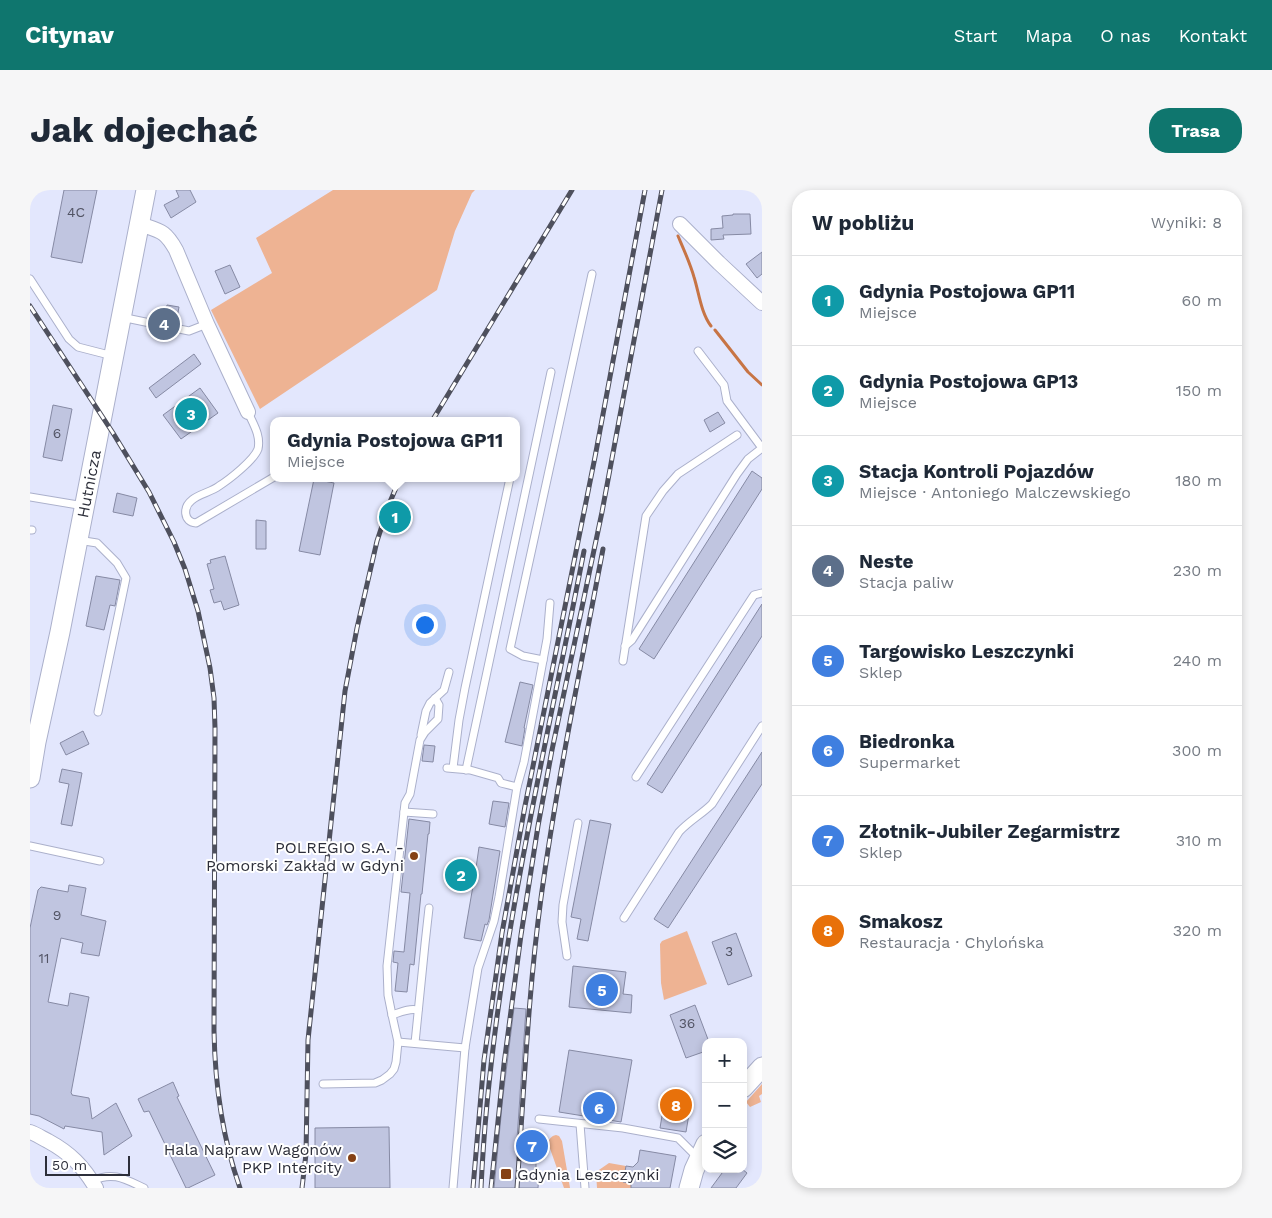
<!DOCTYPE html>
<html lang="pl">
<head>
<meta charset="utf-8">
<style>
	body { margin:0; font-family:"Work Sans",sans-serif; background:#f6f6f7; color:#1f2937 }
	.controls { position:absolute; right:15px; bottom:15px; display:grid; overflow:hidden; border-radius:10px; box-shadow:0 2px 8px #0003 }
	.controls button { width:45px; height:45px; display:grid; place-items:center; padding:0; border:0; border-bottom:1px solid #e0e1e3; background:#fff; color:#1f2937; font:25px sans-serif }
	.scale { position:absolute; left:15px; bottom:12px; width:85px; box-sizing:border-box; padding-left:5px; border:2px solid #2d2f3a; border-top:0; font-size:14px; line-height:18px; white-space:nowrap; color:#2d2f3a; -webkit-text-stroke:4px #fff; paint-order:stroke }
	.you { position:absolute; left:394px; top:434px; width:18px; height:18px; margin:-12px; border:4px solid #fff; border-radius:50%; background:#1a73e8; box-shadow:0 0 0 8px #1a73e833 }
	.badge { display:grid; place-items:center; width:32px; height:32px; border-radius:50%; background:#0f766e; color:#fff; font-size:16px; font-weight:700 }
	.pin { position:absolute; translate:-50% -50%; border:2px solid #fff; box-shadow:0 1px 5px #0006 }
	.popup { position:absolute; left:240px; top:227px; width:250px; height:65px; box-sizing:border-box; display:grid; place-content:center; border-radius:10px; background:#fff; filter:drop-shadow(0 1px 4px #0005); font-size:16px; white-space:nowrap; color:#747a83 }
	.popup b { font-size:19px; color:#1f2937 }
	.popup::after { content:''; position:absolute; left:50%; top:100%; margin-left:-10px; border:10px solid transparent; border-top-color:#fff }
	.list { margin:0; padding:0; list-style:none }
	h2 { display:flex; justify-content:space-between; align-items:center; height:65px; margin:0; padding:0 20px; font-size:21px }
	h2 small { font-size:16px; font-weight:400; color:#747a83 }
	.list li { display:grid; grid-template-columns:32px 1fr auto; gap:15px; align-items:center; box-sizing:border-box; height:90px; padding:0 20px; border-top:1px solid #e0e1e3 }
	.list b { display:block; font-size:19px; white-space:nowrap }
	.list p { margin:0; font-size:16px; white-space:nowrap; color:#747a83 }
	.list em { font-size:16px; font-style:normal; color:#747a83 }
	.icon { flex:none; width:28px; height:28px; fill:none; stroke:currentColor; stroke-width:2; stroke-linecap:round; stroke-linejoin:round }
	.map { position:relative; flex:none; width:732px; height:998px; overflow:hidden; border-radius:20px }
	header { display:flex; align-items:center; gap:30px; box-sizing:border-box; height:70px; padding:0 25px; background:#0f766e; color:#fff }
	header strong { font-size:24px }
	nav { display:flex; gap:28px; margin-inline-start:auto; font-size:18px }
	.intro { display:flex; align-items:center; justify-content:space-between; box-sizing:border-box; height:120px; padding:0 30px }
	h1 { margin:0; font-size:35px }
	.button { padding:12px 22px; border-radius:20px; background:#0f766e; color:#fff; font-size:18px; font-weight:700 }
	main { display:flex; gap:30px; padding:0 30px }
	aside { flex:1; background:#fff; border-radius:20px; box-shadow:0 2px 8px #0003 }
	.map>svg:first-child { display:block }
</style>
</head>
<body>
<header>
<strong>Citynav</strong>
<nav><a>Start</a><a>Mapa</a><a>O nas</a><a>Kontakt</a></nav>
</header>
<div class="intro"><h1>Jak dojechać</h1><a class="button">Trasa</a></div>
<main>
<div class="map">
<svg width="732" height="998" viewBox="0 0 732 998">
	<rect width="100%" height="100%" fill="#e3e7fd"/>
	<!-- green -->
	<g fill="#eeb393">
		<polygon points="303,0 445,0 442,3 425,41 407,100 230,219 181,120 242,83 226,48"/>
		<polygon points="657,741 677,794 634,810 631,793 630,754 632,751"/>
		<polygon points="732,894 732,904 729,906 731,912 720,917 716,912"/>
		<path d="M526,945l3,1 3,5 8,47h-6l-16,-45c1,-4 3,-7 8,-8z"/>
		<polygon points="579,973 596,976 593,992 601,993 601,998 567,998 566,982"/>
	</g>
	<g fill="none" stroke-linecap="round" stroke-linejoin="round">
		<!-- stream -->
		<g stroke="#c77445" stroke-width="3">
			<path d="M648,46c6,14 12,27 16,41 5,16 7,36 17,49"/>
			<polyline points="685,140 718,182 732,195"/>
		</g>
	</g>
	<!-- building -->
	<g fill="#c0c5e0" stroke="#868aa4">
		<polygon points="34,0 67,0 52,73 21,67"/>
		<polygon points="146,0 160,0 166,12 141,28 134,15 149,7"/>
		<polygon points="703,24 720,24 721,44 693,45 694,49 681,50 681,39 693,38 692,26 703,25"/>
		<polygon points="732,62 732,84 727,88 716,74"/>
		<polygon points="200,75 210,97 195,104 185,81"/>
		<polygon points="137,115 149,117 146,133 134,130"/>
		<polygon points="164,164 171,174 126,208 119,198"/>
		<polygon points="170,198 188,223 151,249 133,225"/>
		<polygon points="23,215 42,219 32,271 13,267"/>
		<polygon points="688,222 695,233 680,242 674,230"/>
		<polygon points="722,281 732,288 732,299 624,469 609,459"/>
		<polygon points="284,289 304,293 290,365 269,361"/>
		<polygon points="87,303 107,308 103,326 83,322"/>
		<polygon points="226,330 236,331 236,359 226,359"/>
		<polygon points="195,366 209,415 194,420 191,411 184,413 180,400 184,399 177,374 181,373 180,370"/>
		<polygon points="66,386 90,390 85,416 80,415 74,440 56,436"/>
		<polygon points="732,414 732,446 632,603 617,594"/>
		<polygon points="490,492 503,495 494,538 495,538 492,556 475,552"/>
		<polygon points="53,541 59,554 36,565 30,553"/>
		<polygon points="394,555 405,556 403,572 392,571"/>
		<polygon points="732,562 732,594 638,738 624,729"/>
		<polygon points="32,579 52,583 42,636 31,634 39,594 29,592"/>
		<polygon points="463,611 479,613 475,637 459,634"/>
		<polygon points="379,629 400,632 399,644 398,644 392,704 391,704 384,775 380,774 377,802 365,801 368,773 363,772 364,761 374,762 380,703 371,702"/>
		<polygon points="560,630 581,634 558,751 547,749 551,729 541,727"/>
		<polygon points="449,657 470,661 459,730 457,735 455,734 451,751 434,748 443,696 426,694 428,675 446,678"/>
		<polygon points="39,695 56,698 51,725 76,731 69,766 51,763 53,753 31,748 18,812 38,816 40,803 59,807 41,903 42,904 42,905 59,908 62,929 86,913 102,946 74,965 72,942 35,936 34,939 9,926 0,924 0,738 8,700 11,697 38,702"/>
		<polygon points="706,743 722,786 698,795 682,752"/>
		<polygon points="543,776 596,782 593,804 602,805 601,823 539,817"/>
		<polygon points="665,815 679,852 676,852 676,861 656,868 640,825"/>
		<polygon points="484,818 496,819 487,949 502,950 506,960 504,968 506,974 506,982 509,982 508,998 464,998 473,906"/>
		<polygon points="539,860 602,870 591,932 529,922"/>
		<polygon points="143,892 149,906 147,907 185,985 158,998 156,998 119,921 114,922 108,909"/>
		<polygon points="635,908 661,912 656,942 630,938"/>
		<polygon points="359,937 360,998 285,998 285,938"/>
		<polygon points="610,960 646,966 640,998 601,998 601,993 593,992 596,976 603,977 608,972"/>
		<polygon points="695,979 712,979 717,983 706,998 681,998"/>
	</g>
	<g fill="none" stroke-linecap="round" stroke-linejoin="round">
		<!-- lane casing -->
		<g stroke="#abb0cb" stroke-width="9">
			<g id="lane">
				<polyline points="0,89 39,149 48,157 83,166"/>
				<polyline points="91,127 159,141 177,134"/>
				<path d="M218,222c5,12 13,23 10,37 -4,11 -28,30 -39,37 -8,6 -20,8 -27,14 -9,7 -9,22 4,23l78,-46"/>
				<polyline points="0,307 54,316"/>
				<polyline points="0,340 2,340"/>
				<polyline points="48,350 67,353 87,373 96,388 68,522"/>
				<polyline points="595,456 602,450 707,284 718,269 732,258 697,211 694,195 668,161"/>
				<polyline points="513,470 493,466 480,459 562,84"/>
				<polyline points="593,471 616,326 633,301 648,284 707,245"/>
				<polyline points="391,545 396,521 400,513 414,500 419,482"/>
				<polyline points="417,578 440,580 468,588 471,593 487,597"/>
				<polyline points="423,578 429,530 435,498 480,288"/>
				<polyline points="436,580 521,182"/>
				<polyline points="606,587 722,408 724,405 732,403"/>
				<polyline points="374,622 403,624"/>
				<polyline points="0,656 70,671"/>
				<path d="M594,728l55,-86c10,-11 23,-18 33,-28l50,-78"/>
				<polyline points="537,766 532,732 533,715 548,633"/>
				<polyline points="362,825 358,805 357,776 374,622 375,613 380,604 390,550 395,542 408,529 409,515 405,508"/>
				<polyline points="368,852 435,858"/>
				<polyline points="385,853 395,754 399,718"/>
				<path d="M293,894l52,-1 7,-3 8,-6 4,-5 2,-7 2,-20 -6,-27c9,-3 17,-7 26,-5"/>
				<polyline points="509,929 593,938 648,948 667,967"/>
				<polyline points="550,934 555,998"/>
				<path d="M62,991c21,-10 33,-2 52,7"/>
				<polyline points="423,998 435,858 448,778 464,731 469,707 487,597 494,572 517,449 520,413"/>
			</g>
		</g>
		<!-- street casing -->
		<g stroke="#abb0cb" stroke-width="16">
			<g id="street">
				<path d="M110,34c20,7 25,6 36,26l31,74 41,88"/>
				<polyline points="650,34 689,73 732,113"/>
				<path d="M0,942c6,2 12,6 18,9 22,12 35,25 48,47"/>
			</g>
		</g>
		<!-- secondary casing -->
		<g stroke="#abb0cb" stroke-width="21">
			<g id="secondary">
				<polyline points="0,588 6,552 30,442 116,0"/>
				<polyline points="713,898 732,877"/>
				<polyline points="659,998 664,980 676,954"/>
			</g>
		</g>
		<!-- lane -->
		<use href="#lane" stroke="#fff" stroke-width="7"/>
		<!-- street -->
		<use href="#street" stroke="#fff" stroke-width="14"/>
		<!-- secondary -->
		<use href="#secondary" stroke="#fff" stroke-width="19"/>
		<!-- rail casing -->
		<g stroke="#4e505d" stroke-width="5">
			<g id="rail">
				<path d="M0,116l83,127 36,59 25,50 11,27 13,42 12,57 4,30 1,30 -1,303c1,54 8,106 26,157"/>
				<polyline points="402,231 542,0"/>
				<polyline points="272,998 276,964 278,850 315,501 327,438 347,351 360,312 370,288"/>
				<polyline points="443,998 454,870 472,743 495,616 565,267 615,0"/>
				<path d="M451,998c10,-215 62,-426 103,-637"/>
				<polyline points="461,998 474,874 491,745 508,636 522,560 572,322 632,0"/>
				<path d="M487,998c7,-97 11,-194 24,-290 16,-117 40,-233 62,-349"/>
			</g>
		</g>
		<!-- rail -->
		<use href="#rail" stroke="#fff" stroke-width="3" stroke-dasharray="9" stroke-linecap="butt"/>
	</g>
	<!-- markers -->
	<g fill="#854115" stroke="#fff" stroke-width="2">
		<circle cx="384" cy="666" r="5"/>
		<circle cx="322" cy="968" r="5"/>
		<rect x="470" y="978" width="12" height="12" rx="2.5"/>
	</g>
	<g text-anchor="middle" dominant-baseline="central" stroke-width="4" stroke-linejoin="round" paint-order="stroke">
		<!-- number labels -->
		<g font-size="14" fill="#525464">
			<text x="46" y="22">4C</text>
			<text x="27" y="243">6</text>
			<text x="27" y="725">9</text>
			<text x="699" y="761">3</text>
			<text x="14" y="768">11</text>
			<text x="657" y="833">36</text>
		</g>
		<!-- street labels -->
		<g font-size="16" fill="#2d2f3a" stroke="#fff">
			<text transform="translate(59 294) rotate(-79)">Hutnicza</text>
		</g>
		<!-- poi labels -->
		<g font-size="16" fill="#2d2f3a" stroke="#fff" text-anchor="end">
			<text x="374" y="657">POLREGIO S.A. -<tspan x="374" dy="18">Pomorski Zakład w Gdyni</tspan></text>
			<text x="312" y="959">Hala Napraw Wagonów<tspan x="312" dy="18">PKP Intercity</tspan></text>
			<text x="487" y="984" text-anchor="start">Gdynia Leszczynki</text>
		</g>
	</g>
</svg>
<div class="controls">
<button>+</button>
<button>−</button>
<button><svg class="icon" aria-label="layers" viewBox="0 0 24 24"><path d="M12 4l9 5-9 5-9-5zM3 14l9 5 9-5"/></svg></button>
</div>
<div class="scale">50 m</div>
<div class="you"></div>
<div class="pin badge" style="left:365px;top:327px;background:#0f9aa8">1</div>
<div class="popup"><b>Gdynia Postojowa GP11</b>Miejsce</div>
<div class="pin badge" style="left:431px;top:685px;background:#0f9aa8">2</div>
<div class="pin badge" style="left:161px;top:224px;background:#0f9aa8">3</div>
<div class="pin badge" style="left:134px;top:134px;background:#5c6f8a">4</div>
<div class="pin badge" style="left:572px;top:800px;background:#3f7fe0">5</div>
<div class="pin badge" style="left:569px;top:918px;background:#3f7fe0">6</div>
<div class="pin badge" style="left:502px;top:956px;background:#3f7fe0">7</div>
<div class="pin badge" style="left:646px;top:915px;background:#e8710a">8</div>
</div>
<aside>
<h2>W pobliżu<small>Wyniki: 8</small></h2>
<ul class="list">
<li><span class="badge" style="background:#0f9aa8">1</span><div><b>Gdynia Postojowa GP11</b><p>Miejsce</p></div><em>60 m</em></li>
<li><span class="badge" style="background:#0f9aa8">2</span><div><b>Gdynia Postojowa GP13</b><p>Miejsce</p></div><em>150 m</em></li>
<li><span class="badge" style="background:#0f9aa8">3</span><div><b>Stacja Kontroli Pojazdów</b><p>Miejsce · Antoniego Malczewskiego</p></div><em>180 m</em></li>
<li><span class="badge" style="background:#5c6f8a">4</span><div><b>Neste</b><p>Stacja paliw</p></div><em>230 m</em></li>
<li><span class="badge" style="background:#3f7fe0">5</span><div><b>Targowisko Leszczynki</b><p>Sklep</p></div><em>240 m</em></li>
<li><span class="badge" style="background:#3f7fe0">6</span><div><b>Biedronka</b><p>Supermarket</p></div><em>300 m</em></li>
<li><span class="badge" style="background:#3f7fe0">7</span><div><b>Złotnik-Jubiler Zegarmistrz</b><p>Sklep</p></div><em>310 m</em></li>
<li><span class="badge" style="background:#e8710a">8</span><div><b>Smakosz</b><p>Restauracja · Chylońska</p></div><em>320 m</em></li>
</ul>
</aside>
</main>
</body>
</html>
